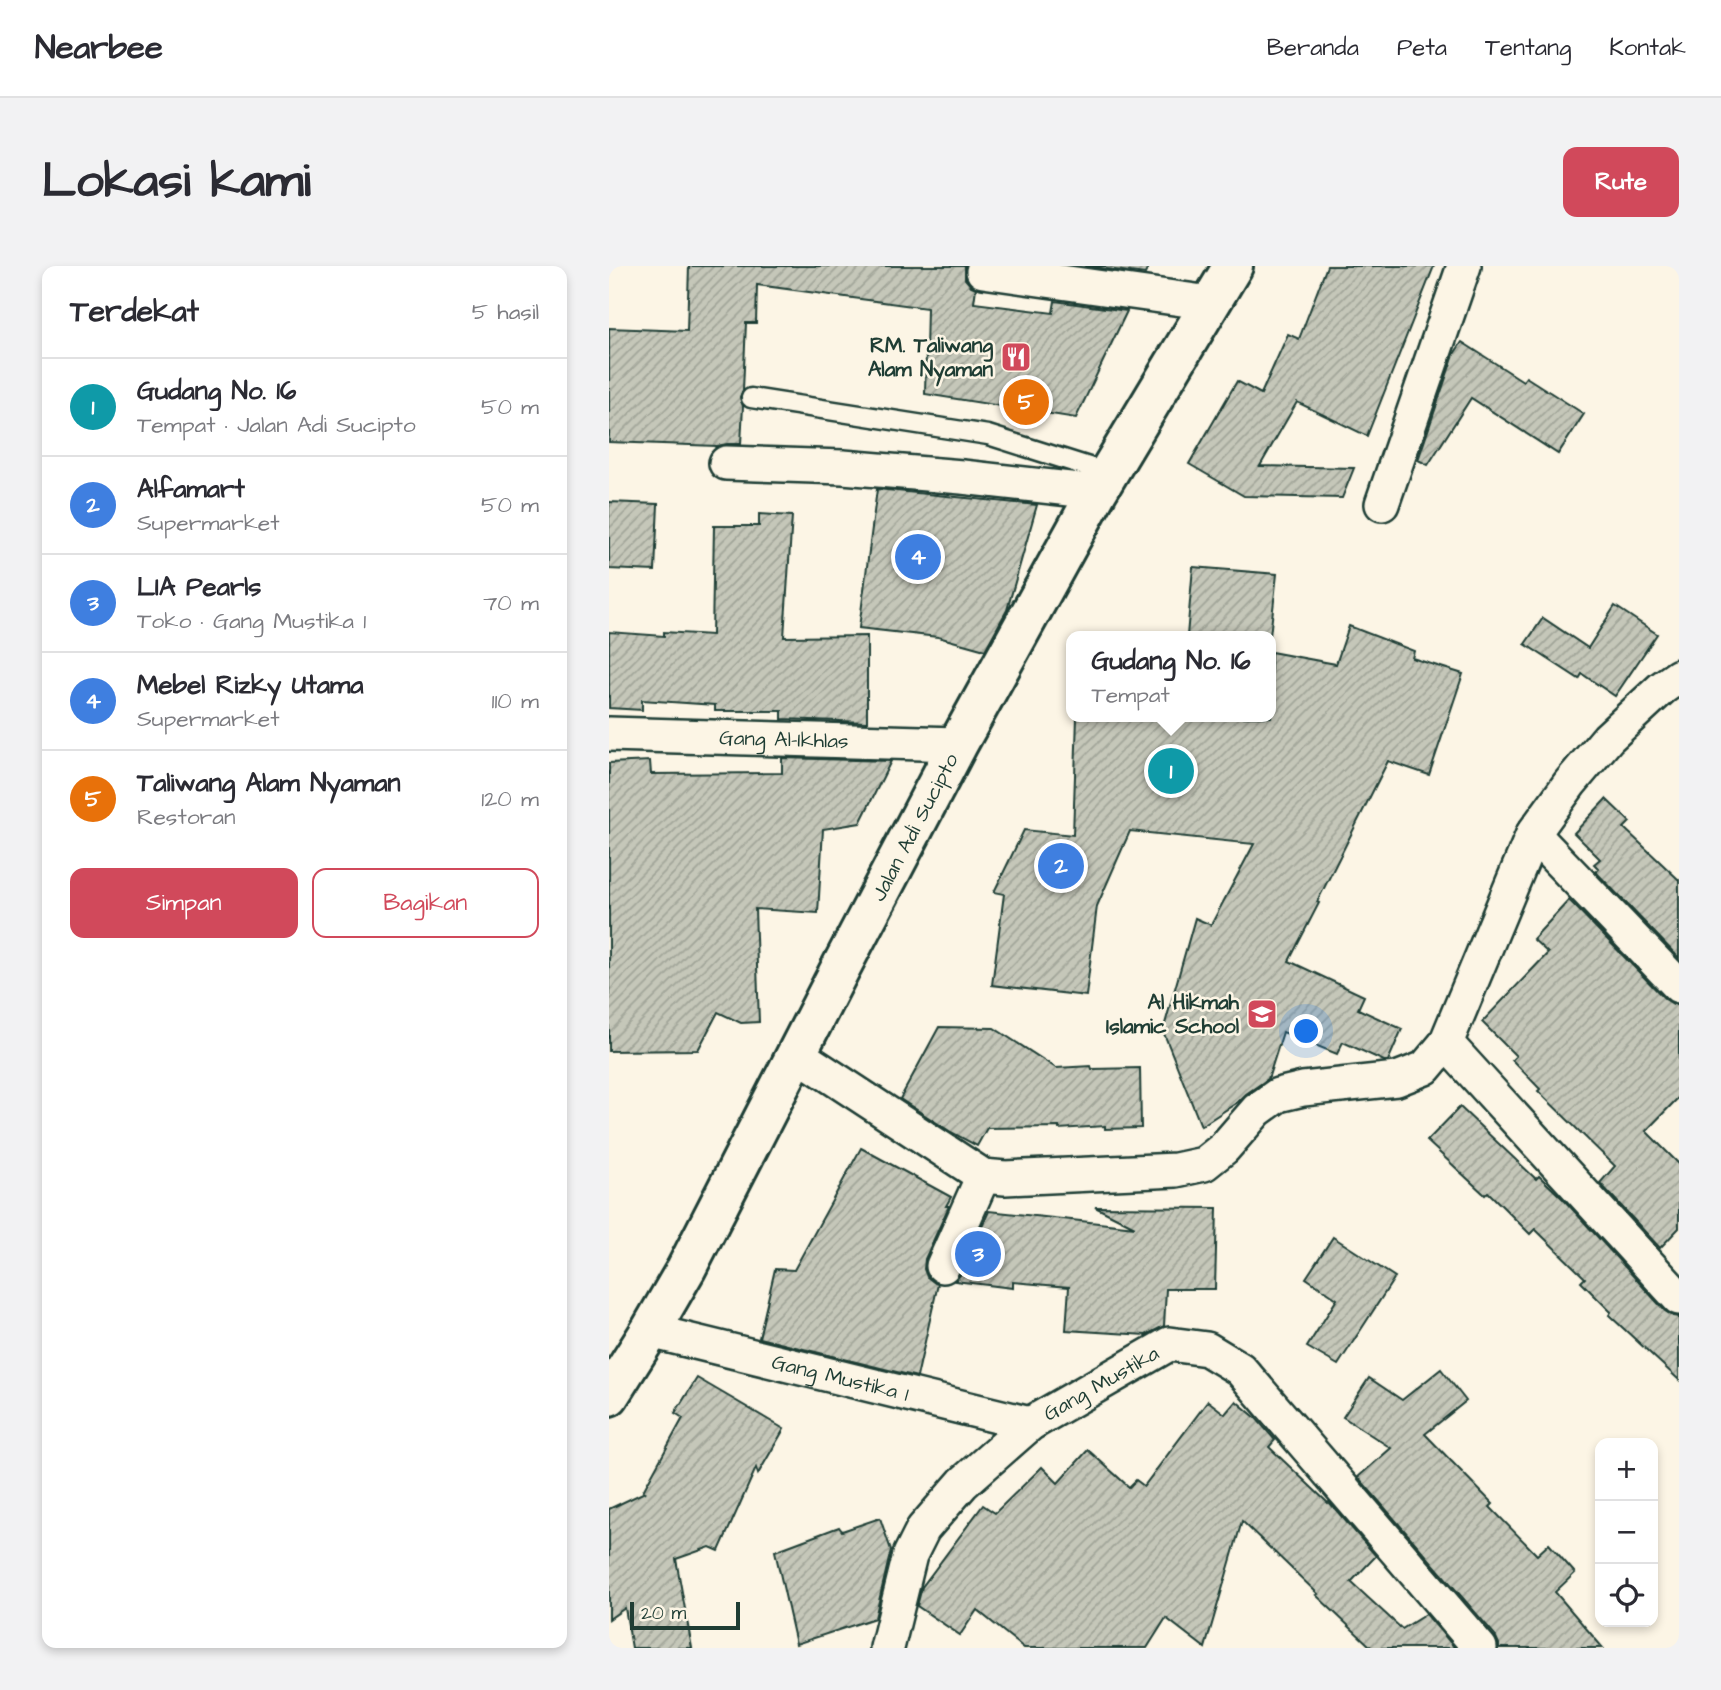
<!DOCTYPE html>
<html lang="id">
<head>
<meta charset="utf-8">
<style>
	body { margin:0; font-family:"Architects Daughter",sans-serif; background:#f2f2f3; color:#2b2b33 }
	.controls { position:absolute; right:21px; bottom:21px; display:grid; overflow:hidden; border-radius:14px; box-shadow:0 4px 10px #0003 }
	.controls button { width:63px; height:63px; display:grid; place-items:center; padding:0; border:0; border-bottom:2px solid #e1e1e2; background:#fff; color:#2b2b33; font:35px sans-serif }
	.scale { position:absolute; left:21px; bottom:18px; width:110px; box-sizing:border-box; padding-left:7px; border:4px solid #1f3d34; border-top:0; font-size:19px; line-height:24px; white-space:nowrap; color:#1f3d34; -webkit-text-stroke:5px #fcf5e5; paint-order:stroke }
	.you { position:absolute; left:698px; top:766px; width:24px; height:24px; margin:-18px; border:5px solid #fff; border-radius:50%; background:#1a73e8; box-shadow:0 0 0 10px #1a73e833 }
	.badge { display:grid; place-items:center; width:46px; height:46px; border-radius:50%; background:#d1495b; color:#fff; font-size:23px; font-weight:700 }
	.pin { position:absolute; translate:-50% -50%; border:4px solid #fff; box-shadow:0 2px 7px #0006 }
	.popup { position:absolute; left:457px; top:365px; width:210px; height:91px; box-sizing:border-box; display:grid; place-content:center; border-radius:14px; background:#fff; filter:drop-shadow(0 2px 5px #0005); font-size:23px; white-space:nowrap; color:#7c7c81 }
	.popup b { font-size:26px; color:#2b2b33 }
	.popup::after { content:''; position:absolute; left:50%; top:100%; margin-left:-14px; border:14px solid transparent; border-top-color:#fff }
	.list { margin:0; padding:0; list-style:none }
	h2 { display:flex; justify-content:space-between; align-items:center; height:91px; margin:0; padding:0 28px; font-size:30px }
	h2 small { font-size:23px; font-weight:400; color:#7c7c81 }
	.list li { display:grid; grid-template-columns:46px 1fr auto; gap:21px; align-items:center; box-sizing:border-box; height:98px; padding:0 28px; border-top:2px solid #e1e1e2 }
	.list b { display:block; font-size:26px; white-space:nowrap }
	.list p { margin:0; font-size:23px; white-space:nowrap; color:#7c7c81 }
	.list em { font-size:23px; font-style:normal; color:#7c7c81 }
	.actions { display:flex; gap:14px; padding:21px 28px }
	.actions a { flex:1; padding:16px 0; border:2px solid #d1495b; border-radius:14px; text-align:center; font-size:24px; color:#d1495b }
	.actions .main { background:#d1495b; color:#fff }
	.icon { flex:none; width:38px; height:38px; fill:none; stroke:currentColor; stroke-width:2; stroke-linecap:round; stroke-linejoin:round }
	.map { position:relative; flex:none; width:1070px; height:1382px; overflow:hidden; border-radius:14px }
	header { display:flex; align-items:center; gap:42px; box-sizing:border-box; height:98px; padding:0 35px; background:#fff; border-bottom:2px solid #e1e1e2 }
	header strong { font-size:33px }
	nav { display:flex; gap:38px; margin-inline-start:auto; font-size:24px }
	.intro { display:flex; align-items:center; justify-content:space-between; box-sizing:border-box; height:168px; padding:0 42px }
	h1 { margin:0; font-size:49px }
	.button { padding:18px 32px; border-radius:14px; background:#d1495b; color:#fff; font-size:24px; font-weight:700 }
	main { display:flex; gap:42px; padding:0 42px }
	aside { flex:1; background:#fff; border-radius:14px; box-shadow:0 4px 10px #0003 }
	.map>svg:first-child { display:block }
</style>
</head>
<body>
<header>
<strong>Nearbee</strong>
<nav><a>Beranda</a><a>Peta</a><a>Tentang</a><a>Kontak</a></nav>
</header>
<div class="intro"><h1>Lokasi kami</h1><a class="button">Rute</a></div>
<main>
<aside>
<h2>Terdekat<small>5 hasil</small></h2>
<ul class="list">
<li><span class="badge" style="background:#0f9aa8">1</span><div><b>Gudang No. 16</b><p>Tempat · Jalan Adi Sucipto</p></div><em>50 m</em></li>
<li><span class="badge" style="background:#3f7fe0">2</span><div><b>Alfamart</b><p>Supermarket</p></div><em>50 m</em></li>
<li><span class="badge" style="background:#3f7fe0">3</span><div><b>LIA Pearls</b><p>Toko · Gang Mustika 1</p></div><em>70 m</em></li>
<li><span class="badge" style="background:#3f7fe0">4</span><div><b>Mebel Rizky Utama</b><p>Supermarket</p></div><em>110 m</em></li>
<li><span class="badge" style="background:#e8710a">5</span><div><b>Taliwang Alam Nyaman</b><p>Restoran</p></div><em>120 m</em></li>
</ul>
<div class="actions"><a class="main">Simpan</a><a>Bagikan</a></div>
</aside>
<div class="map">
<svg width="1070" height="1382" viewBox="0 0 1070 1382">
	<defs>
		<pattern id="building-hatch" width="6" height="6" patternUnits="userSpaceOnUse" patternTransform="scale(1.75)"><rect width="6" height="6" fill="#c5c7b9"/><path d="M-1 1l2-2M0 6l6-6M5 7l2-2" fill="none" stroke="#9fa397"/></pattern>
	</defs>
	<rect width="100%" height="100%" fill="#fcf5e5"/>
	<filter id="ink" filterUnits="userSpaceOnUse"><feTurbulence type="fractalNoise" baseFrequency=".0143" numOctaves="2"/><feDisplacementMap in="SourceGraphic" scale="14" xChannelSelector="R" yChannelSelector="G"/><feConvolveMatrix kernelMatrix="1 2 1 2 8 2 1 2 1" color-interpolation-filters="sRGB"/></filter>
	<g filter="url(#ink)">
		<!-- building -->
		<g fill="url(#building-hatch)" stroke="#1f3d34" stroke-width="2">
			<polygon points="80,0 356,0 356,13 362,20 367,22 365,37 444,47 446,35 518,45 467,152 316,128 318,42 148,19 147,57 137,57 134,124 131,131 134,140 132,178 118,178 108,180 0,176 0,62 78,65"/>
			<polygon points="476,0 540,0 536,8"/>
			<polygon points="718,0 825,0 758,170 688,136 651,200 745,202 733,232 635,230 580,198 628,115 652,128 679,68 690,73"/>
			<polygon points="853,76 914,115 917,111 975,148 949,188 862,132 819,199 809,194 845,88"/>
			<polygon points="268,223 428,239 398,344 376,384 329,371 250,362"/>
			<polygon points="0,236 49,238 46,305 0,303"/>
			<polygon points="150,248 183,250 175,371 258,370 258,456 173,453 173,445 106,445 106,439 33,434 33,444 0,442 0,366 55,370 55,366 103,369 105,260 150,260"/>
			<polygon points="584,301 668,308 661,370 578,370"/>
			<polygon points="1006,340 1048,368 1006,430 973,408 970,413 916,378 934,352 979,382"/>
			<polygon points="740,360 805,385 803,392 854,408 820,509 779,495 708,636 710,637 680,695 755,730 749,743 793,763 779,795 775,795 734,776 728,788 674,766 659,813 637,828 629,836 592,860 554,765 586,652 602,659 645,578 521,565 488,640 477,730 383,719 395,628 385,626 415,564 464,569 468,451 662,451 662,386 727,398"/>
			<polygon points="173,492 282,495 251,557 214,563 209,647 146,643 150,756 132,757 109,746 89,784 0,785 0,497 41,495 42,508 173,507"/>
			<polygon points="997,533 1021,556 1015,562 1070,614 1070,692 987,606 990,603 985,598 991,593 965,567"/>
			<polygon points="960,634 1056,733 1064,738 1070,739 1070,831 1037,865 1070,898 1070,962 1051,982 991,917 1006,900 929,825 931,823 903,794 907,790 873,756 939,687 924,673"/>
			<polygon points="330,761 385,762 447,802 482,800 483,803 531,802 532,862 496,863 496,860 450,863 450,861 378,862 368,880 342,866 291,833"/>
			<polygon points="851,841 927,913 930,910 955,934 1056,1045 1064,1050 1070,1051 1070,1114 1000,1049 1002,1046 972,1016 976,1012 926,963 921,968 879,926 876,929 818,875"/>
			<polygon points="252,882 342,931 337,940 340,940 316,993 315,1003 318,1011 326,1017 329,1018 308,1111 150,1072 166,1003 185,1004"/>
			<polygon points="486,941 608,942 606,1023 557,1023 555,1060 537,1069 457,1064 460,1021 404,1016 404,1022 346,1015 352,1008 380,945 526,961"/>
			<polygon points="724,971 786,1011 729,1099 698,1081 728,1033 697,1012"/>
			<polygon points="832,1103 857,1135 816,1168 884,1238 881,1241 928,1289 940,1278 966,1307 946,1326 994,1382 890,1382 890,1378 886,1369 749,1211 782,1182 734,1151 760,1112 793,1134"/>
			<polygon points="88,1112 175,1163 149,1208 147,1202 110,1285 101,1281 67,1293 83,1382 23,1382 16,1342 0,1353 0,1243 36,1226 34,1225 74,1152 66,1147"/>
			<polygon points="599,1135 616,1148 627,1135 647,1152 666,1174 660,1181 719,1237 720,1236 767,1290 742,1316 793,1363 817,1348 846,1382 760,1382 762,1381 707,1329 709,1328 633,1255 596,1382 557,1352 538,1382 415,1382 368,1344 351,1369 308,1340 313,1321 374,1239 386,1247 433,1201 449,1217 479,1184 520,1221 527,1214 535,1220"/>
			<polygon points="271,1252 282,1284 266,1352 187,1378 166,1285 230,1261 233,1265"/>
		</g>
		<g fill="none" stroke-linecap="round" stroke-linejoin="round">
			<!-- service casing -->
			<g stroke="#1f3d34" stroke-width="23">
				<polyline id="service" points="142,132 379,169 499,207"/>
			</g>
			<!-- minor casing -->
			<g stroke="#1f3d34" stroke-width="38">
				<g id="minor">
					<polyline points="374,5 601,37"/>
					<polyline points="117,197 234,201 353,211 488,226"/>
					<polyline points="773,238 855,0"/>
					<path id="s1" d="M0,468l349,10"/>
					<polyline points="924,568 1070,720"/>
					<polyline points="837,777 1070,1032"/>
					<polyline points="188,788 374,910 396,912 567,904 595,898 615,882 648,844 669,829 694,823 788,813 816,802 837,777 924,568 961,517 999,472 1053,422 1070,410"/>
					<polyline points="334,1000 374,910"/>
					<path id="s2" d="M41,1065l380,93"/>
					<path id="s3" d="M278,1382l23,-93 13,-26 40,-46 67,-59 139,-80 38,5 33,20 240,279"/>
				</g>
			</g>
			<!-- trunk casing -->
			<g stroke="#1f3d34" stroke-width="44">
				<g id="trunk">
					<path id="s4" d="M0,1130l41,-65 36,-62 153,-298 119,-227 139,-252 136,-226"/>
				</g>
			</g>
			<!-- service -->
			<use href="#service" stroke="#fcf5e5" stroke-width="18"/>
			<!-- minor -->
			<use href="#minor" stroke="#fcf5e5" stroke-width="33"/>
			<!-- trunk -->
			<use href="#trunk" stroke="#fcf5e5" stroke-width="38"/>
		</g>
	</g>
	<!-- icons -->
	<defs>
		<g id="restaurant-square" transform="scale(1.575)"><rect x="-9" y="-9" width="18" height="18" rx="4" fill="#d1495b" stroke="#fcf5e5"/><path d="M-5-6h1v4h1v-4h1v4h1v-4h1v5L-1.5 .5V6h-2V.5L-5-1ZM5-6V6H3V1.5H1.5Q1.5-4 5-6Z" fill="#fff"/></g>
		<g id="school-square" transform="scale(1.575)"><rect x="-9" y="-9" width="18" height="18" rx="4" fill="#d1495b" stroke="#fcf5e5"/><path d="M0-5L7-2L0 1L-7-2ZM-4 1L0 2.5L4 1V4Q0 6-4 4Z" fill="#fff"/></g>
	</defs>
	<g fill-rule="evenodd">
		<use href="#restaurant-square" x="407" y="91"/>
		<use href="#school-square" x="653" y="748"/>
	</g>
	<g text-anchor="middle" dominant-baseline="central" stroke-width="5" stroke-linejoin="round" paint-order="stroke">
		<!-- poi labels -->
		<g font-size="21" font-weight="bold" fill="#1f3d34" stroke="#fcf5e5" text-anchor="end">
			<text x="384" y="79">RM. Taliwang<tspan x="384" dy="24">Alam Nyaman</tspan></text>
			<text x="630" y="736">Al Hikmah<tspan x="630" dy="24">Islamic School</tspan></text>
		</g>
		<!-- street labels -->
		<g font-size="21" fill="#1f3d34" stroke="#fcf5e5">
			<text stroke="none"><textPath href="#s1" startOffset="175">Gang Al-Ikhlas</textPath></text>
			<text stroke="none"><textPath href="#s4" startOffset="646">Jalan Adi Sucipto</textPath></text>
			<text stroke="none"><textPath href="#s2" startOffset="196">Gang Mustika 1</textPath></text>
			<text stroke="none"><textPath href="#s3" startOffset="357">Gang Mustika</textPath></text>
		</g>
	</g>
</svg>
<div class="controls">
<button>+</button>
<button>−</button>
<button><svg class="icon" aria-label="locate" viewBox="0 0 24 24"><circle cx="12" cy="12" r="6"/><path d="M12 2v4M12 18v4M2 12h4M18 12h4"/></svg></button>
</div>
<div class="scale">20 m</div>
<div class="you"></div>
<div class="pin badge" style="left:562px;top:505px;background:#0f9aa8">1</div>
<div class="popup"><b>Gudang No. 16</b>Tempat</div>
<div class="pin badge" style="left:452px;top:600px;background:#3f7fe0">2</div>
<div class="pin badge" style="left:369px;top:988px;background:#3f7fe0">3</div>
<div class="pin badge" style="left:309px;top:291px;background:#3f7fe0">4</div>
<div class="pin badge" style="left:417px;top:136px;background:#e8710a">5</div>
</div>
</main>
</body>
</html>
